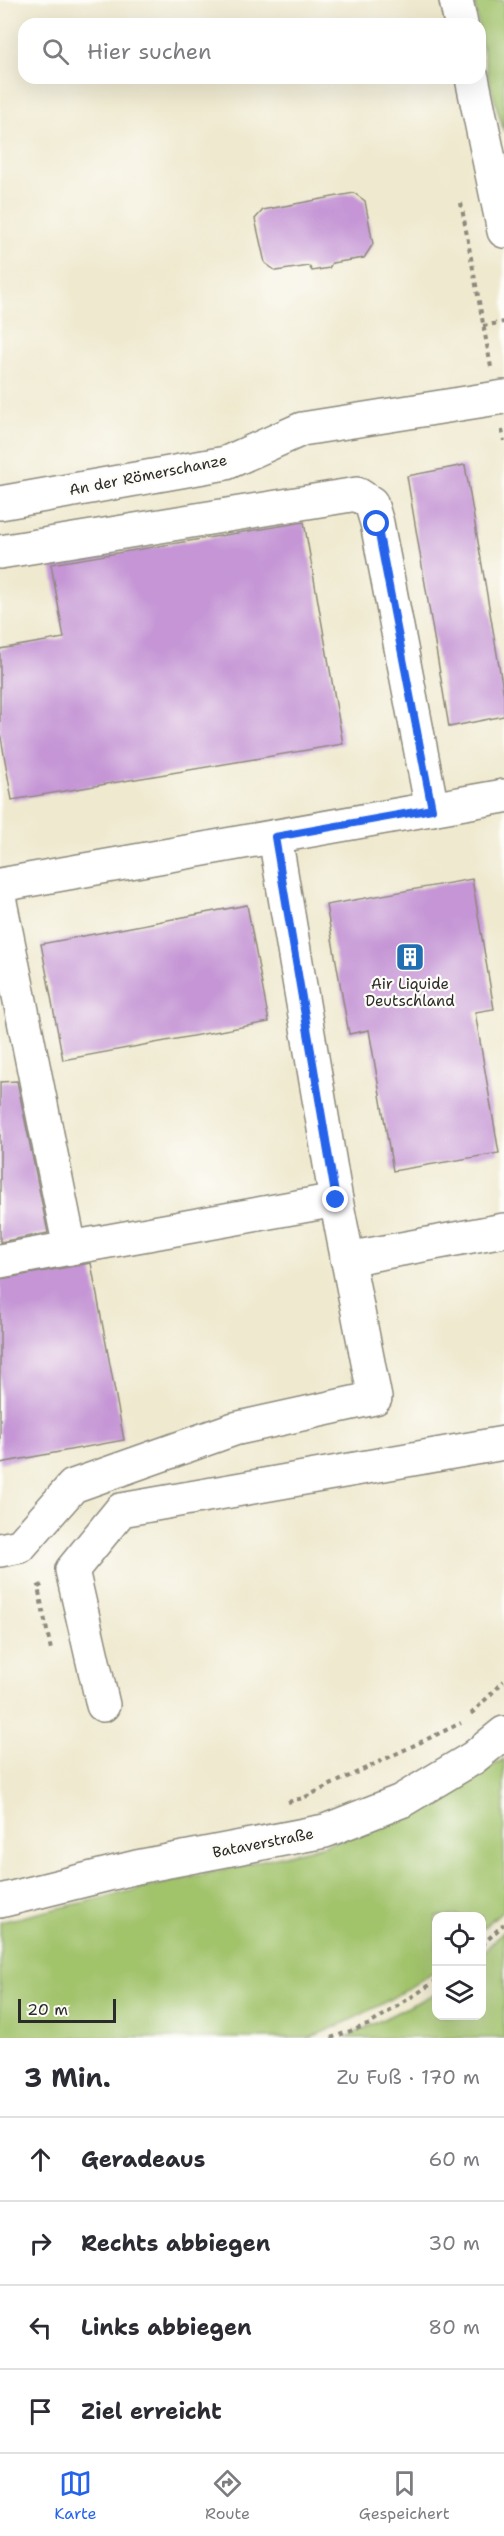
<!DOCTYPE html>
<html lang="de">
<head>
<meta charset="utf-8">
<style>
	body { margin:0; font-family:"Shantell Sans",sans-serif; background:#f2f2f3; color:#2b2b33 }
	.controls { position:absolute; right:18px; bottom:18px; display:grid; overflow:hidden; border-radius:12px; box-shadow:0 6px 24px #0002 }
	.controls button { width:54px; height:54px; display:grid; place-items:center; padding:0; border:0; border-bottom:2px solid #e1e1e2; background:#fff; color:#2b2b33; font:30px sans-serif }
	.scale { position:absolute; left:18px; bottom:15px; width:98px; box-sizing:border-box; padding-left:6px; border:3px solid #2b2b2b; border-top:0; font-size:16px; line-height:21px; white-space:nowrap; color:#2b2b2b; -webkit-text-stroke:4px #fdfcf7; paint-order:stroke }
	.stop { position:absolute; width:18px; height:18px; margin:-14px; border:4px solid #2563eb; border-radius:50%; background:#fff }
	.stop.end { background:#2563eb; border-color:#fff; box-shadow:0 2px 6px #0008 }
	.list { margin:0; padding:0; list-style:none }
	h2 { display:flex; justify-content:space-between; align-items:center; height:78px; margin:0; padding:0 24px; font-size:26px }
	h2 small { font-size:20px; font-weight:400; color:#7c7c81 }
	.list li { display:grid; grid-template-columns:39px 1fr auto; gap:18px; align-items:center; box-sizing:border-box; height:84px; padding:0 24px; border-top:2px solid #e1e1e2 }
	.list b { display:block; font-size:22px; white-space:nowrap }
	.list em { font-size:20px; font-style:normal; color:#7c7c81 }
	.icon { flex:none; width:33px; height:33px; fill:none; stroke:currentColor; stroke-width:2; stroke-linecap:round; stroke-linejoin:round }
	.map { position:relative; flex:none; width:504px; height:2038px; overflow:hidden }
	.search { position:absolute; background:#fff; box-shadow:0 6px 24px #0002; left:18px; right:18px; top:18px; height:66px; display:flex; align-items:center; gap:15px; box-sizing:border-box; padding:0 21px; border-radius:18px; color:#7c7c81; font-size:22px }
	.sheet { height:414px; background:#fff }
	nav { display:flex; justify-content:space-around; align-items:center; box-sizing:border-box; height:84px; border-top:2px solid #e1e1e2; background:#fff; font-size:16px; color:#7c7c81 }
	nav a { display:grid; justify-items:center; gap:3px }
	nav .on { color:#2563eb }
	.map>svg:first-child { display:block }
</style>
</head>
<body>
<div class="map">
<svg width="504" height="2038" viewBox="0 0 504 2038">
	<rect width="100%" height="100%" fill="#fdfcf7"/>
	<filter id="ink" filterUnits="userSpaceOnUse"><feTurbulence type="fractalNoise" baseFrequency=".0167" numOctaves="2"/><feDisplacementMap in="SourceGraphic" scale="12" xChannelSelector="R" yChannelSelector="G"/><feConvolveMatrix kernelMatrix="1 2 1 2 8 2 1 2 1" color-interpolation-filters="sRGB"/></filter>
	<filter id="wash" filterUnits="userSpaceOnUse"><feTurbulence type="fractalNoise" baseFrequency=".008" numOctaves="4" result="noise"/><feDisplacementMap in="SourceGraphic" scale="24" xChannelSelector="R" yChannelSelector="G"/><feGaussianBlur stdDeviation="1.35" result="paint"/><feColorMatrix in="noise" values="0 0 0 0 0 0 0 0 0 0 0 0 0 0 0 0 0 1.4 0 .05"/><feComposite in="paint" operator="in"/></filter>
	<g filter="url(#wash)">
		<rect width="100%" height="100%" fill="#efe9cf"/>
		<!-- green -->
		<g fill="#a1c36b" stroke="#66774b" stroke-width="1.5">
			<polygon points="474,0 504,0 504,132 488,76"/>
			<path d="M504,1759v150l-22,20v-13h-46v54c-40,28 -81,50 -127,68h-309v-116l310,-73 62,-19 52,-22z"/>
			<polygon points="504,1930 504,2038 345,2038 436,1993 436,2016 482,2016 482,1954"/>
		</g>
		<g id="blocks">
			<!-- building -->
			<g fill="#c595d5">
				<polygon points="354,193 365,201 373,244 364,258 332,263 329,268 312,271 309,266 276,271 265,263 255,219 263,210"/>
				<polygon points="465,465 504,695 504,716 449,727 407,476"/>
				<polygon points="304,522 343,744 12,800 0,732 0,649 64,638 51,564"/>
				<polygon points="472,879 494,1009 475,1012 499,1153 393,1171 369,1030 349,1034 326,905"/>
				<polygon points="247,905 269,1022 63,1060 41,944"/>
				<polygon points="17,1081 48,1233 0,1242 0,1082"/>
				<polygon points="91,1263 124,1440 0,1463 0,1279"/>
			</g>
		</g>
	</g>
	<g filter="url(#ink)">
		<use href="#blocks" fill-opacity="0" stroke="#8d8a7d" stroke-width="1.5"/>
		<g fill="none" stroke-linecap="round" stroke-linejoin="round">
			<!-- minor casing -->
			<g stroke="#8d8a7d" stroke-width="36">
				<g id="minor">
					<polyline points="456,0 461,24"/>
					<polyline points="472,78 504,231"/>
					<polyline points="0,503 226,463 302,429 504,397"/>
					<polyline points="0,552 357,494 371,503 377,523 432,809"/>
					<polyline points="0,885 504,796"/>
					<polyline points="0,902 70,1248 336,1200 275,837"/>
					<polyline points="347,1259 504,1230"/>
					<polyline points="0,1261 70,1248"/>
					<polyline points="0,1550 20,1546 73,1486 234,1429 375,1398 336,1200"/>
					<polyline points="103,1705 72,1570 121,1510 504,1443"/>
					<polyline points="0,1901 137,1867 325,1831 401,1801 473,1758 504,1733"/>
				</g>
			</g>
			<!-- path -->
			<g stroke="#8d8a7d" stroke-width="4" stroke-dasharray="4.5 4.5" stroke-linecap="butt">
				<polyline points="461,203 491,367"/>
				<polyline points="483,326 504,322"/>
				<polyline points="502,430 504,441"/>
				<polyline points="42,1585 38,1587 51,1650"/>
				<polyline points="471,1714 504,1681"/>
				<polyline points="288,1802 303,1798 461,1723"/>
				<polyline points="482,1945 504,1924"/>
				<polyline points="331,2038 370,2024 436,1981"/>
			</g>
			<!-- minor -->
			<use href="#minor" stroke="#fff" stroke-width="33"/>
		</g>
	</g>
	<g fill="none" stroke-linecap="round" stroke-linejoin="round" filter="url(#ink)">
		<!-- route -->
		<polyline stroke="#2563eb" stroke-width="8" points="336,1200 275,837 432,809 377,524"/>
	</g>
	<!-- icons -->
	<defs>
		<g id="building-square" transform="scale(1.5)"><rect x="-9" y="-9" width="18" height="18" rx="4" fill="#1f6fb2" stroke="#fdfcf7"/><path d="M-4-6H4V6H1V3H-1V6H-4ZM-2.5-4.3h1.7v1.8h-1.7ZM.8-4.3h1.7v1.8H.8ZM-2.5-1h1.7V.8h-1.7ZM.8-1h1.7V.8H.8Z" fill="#fff"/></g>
	</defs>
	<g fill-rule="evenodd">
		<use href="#building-square" x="410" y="957"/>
	</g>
	<g text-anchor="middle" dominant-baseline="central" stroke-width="4.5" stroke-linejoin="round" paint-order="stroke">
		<!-- street labels -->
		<g font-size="15" fill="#2b2b2b" stroke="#fdfcf7">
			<text transform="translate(148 475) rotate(-11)">An der Römerschanze</text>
			<text transform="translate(263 1843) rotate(-11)">Bataverstraße</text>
		</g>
		<!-- poi labels -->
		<g font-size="15" fill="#2b2b2b" stroke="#fdfcf7">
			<text x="410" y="984">Air Liquide<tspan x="410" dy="17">Deutschland</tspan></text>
		</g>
	</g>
</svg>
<div class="controls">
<button><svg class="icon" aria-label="locate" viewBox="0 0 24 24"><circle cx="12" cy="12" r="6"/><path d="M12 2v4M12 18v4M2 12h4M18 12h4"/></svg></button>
<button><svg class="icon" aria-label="layers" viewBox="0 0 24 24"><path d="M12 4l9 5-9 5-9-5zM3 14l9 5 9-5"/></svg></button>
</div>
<div class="scale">20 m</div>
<div class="stop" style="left:377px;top:524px"></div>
<div class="stop end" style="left:336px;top:1200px"></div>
<div class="search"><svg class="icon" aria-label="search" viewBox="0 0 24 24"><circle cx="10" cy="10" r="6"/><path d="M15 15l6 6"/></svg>Hier suchen</div>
</div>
<section class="sheet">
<h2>3 Min.<small>Zu Fuß · 170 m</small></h2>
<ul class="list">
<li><svg class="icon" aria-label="ahead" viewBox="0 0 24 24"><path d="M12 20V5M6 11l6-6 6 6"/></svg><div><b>Geradeaus</b></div><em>60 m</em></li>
<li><svg class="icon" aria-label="right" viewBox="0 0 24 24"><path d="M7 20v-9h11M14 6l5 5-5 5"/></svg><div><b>Rechts abbiegen</b></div><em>30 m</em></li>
<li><svg class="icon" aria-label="left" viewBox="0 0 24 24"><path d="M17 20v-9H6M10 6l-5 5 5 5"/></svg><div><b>Links abbiegen</b></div><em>80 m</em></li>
<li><svg class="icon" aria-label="arrive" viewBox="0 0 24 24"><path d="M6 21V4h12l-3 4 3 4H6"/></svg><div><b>Ziel erreicht</b></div></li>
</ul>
</section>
<nav>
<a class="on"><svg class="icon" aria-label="map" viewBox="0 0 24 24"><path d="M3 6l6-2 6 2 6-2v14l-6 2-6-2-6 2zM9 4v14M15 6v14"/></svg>Karte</a>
<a><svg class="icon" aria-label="directions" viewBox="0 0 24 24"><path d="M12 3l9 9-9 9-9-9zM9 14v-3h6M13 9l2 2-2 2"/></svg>Route</a>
<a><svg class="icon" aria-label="saved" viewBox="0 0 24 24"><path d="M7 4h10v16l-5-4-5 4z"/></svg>Gespeichert</a>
</nav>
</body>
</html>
